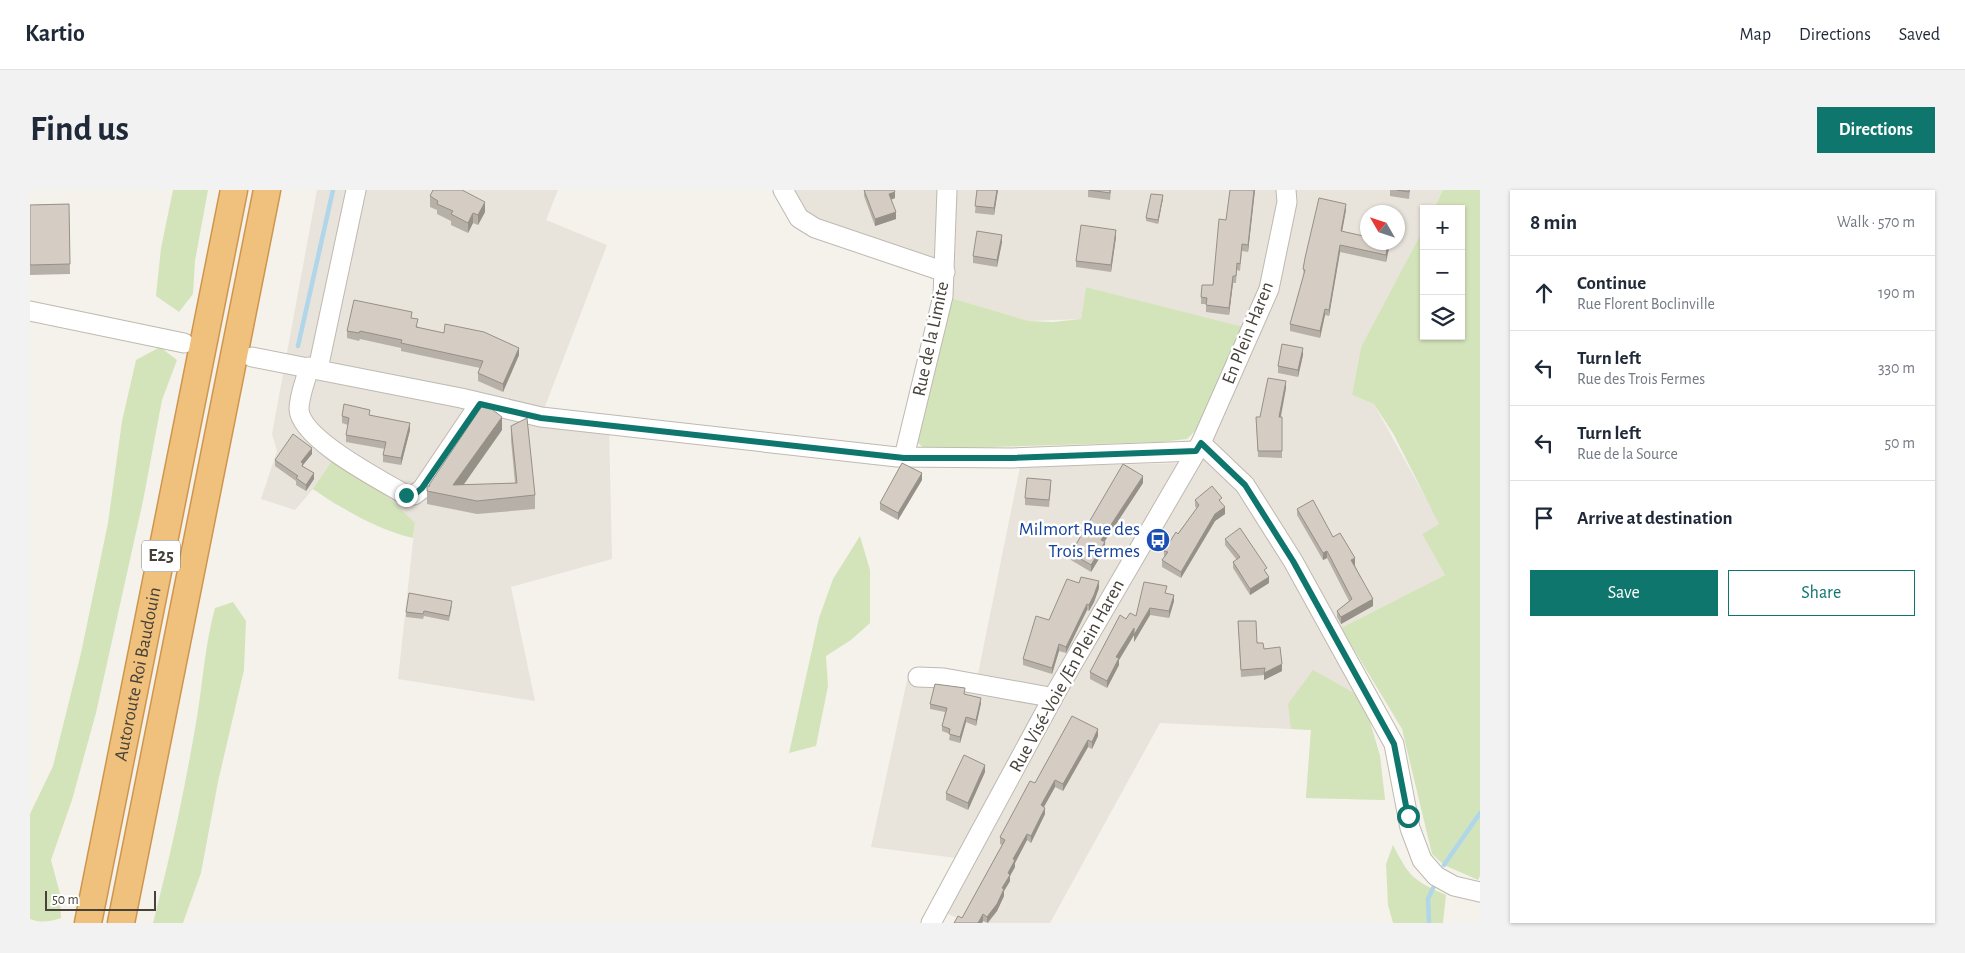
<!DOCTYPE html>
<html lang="en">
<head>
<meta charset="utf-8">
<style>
	body { margin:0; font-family:"Alegreya Sans",sans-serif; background:#f2f2f3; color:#1f2937 }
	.controls { position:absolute; right:15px; top:15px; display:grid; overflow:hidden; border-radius:0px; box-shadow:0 1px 4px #0004 }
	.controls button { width:45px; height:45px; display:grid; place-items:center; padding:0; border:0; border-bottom:1px solid #e0e1e3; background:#fff; color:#1f2937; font:25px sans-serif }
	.compass { position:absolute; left:1330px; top:15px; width:45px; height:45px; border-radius:50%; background:#fff; box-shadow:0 1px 4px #0004; rotate:309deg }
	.scale { position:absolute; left:15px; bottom:12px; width:111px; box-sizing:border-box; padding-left:5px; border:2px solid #48423a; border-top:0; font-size:14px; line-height:18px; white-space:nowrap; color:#48423a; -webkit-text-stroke:4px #fff; paint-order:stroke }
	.stop { position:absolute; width:15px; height:15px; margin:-11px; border:4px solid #0f766e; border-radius:50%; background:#fff }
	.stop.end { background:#0f766e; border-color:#fff; box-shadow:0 1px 5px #0008 }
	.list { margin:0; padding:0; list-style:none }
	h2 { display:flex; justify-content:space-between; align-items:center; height:65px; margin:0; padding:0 20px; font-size:21px }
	h2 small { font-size:16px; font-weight:400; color:#747a83 }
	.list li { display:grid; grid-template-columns:32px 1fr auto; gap:15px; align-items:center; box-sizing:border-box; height:75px; padding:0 20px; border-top:1px solid #e0e1e3 }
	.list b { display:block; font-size:19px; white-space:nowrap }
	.list p { margin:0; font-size:16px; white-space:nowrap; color:#747a83 }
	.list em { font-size:16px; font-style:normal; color:#747a83 }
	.actions { display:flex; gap:10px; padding:15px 20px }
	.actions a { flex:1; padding:11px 0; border:1px solid #0f766e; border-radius:0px; text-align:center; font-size:18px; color:#0f766e }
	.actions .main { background:#0f766e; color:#fff }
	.icon { flex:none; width:28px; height:28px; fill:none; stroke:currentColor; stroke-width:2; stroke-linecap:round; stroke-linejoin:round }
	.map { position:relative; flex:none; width:1450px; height:733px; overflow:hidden; border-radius:0px }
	header { display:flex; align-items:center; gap:30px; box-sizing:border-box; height:70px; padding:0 25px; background:#fff; border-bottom:1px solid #e0e1e3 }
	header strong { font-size:24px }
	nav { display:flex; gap:28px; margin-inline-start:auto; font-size:18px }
	.intro { display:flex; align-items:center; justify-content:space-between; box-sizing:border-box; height:120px; padding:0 30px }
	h1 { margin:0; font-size:35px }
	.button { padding:12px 22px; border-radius:0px; background:#0f766e; color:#fff; font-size:18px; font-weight:700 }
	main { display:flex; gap:30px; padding:0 30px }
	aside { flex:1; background:#fff; border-radius:0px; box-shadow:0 1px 4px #0004 }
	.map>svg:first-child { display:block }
</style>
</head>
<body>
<header>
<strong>Kartio</strong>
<nav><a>Map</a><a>Directions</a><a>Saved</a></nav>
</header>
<div class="intro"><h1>Find us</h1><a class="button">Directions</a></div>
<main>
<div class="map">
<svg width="1450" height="733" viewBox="0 0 1450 733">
	<rect width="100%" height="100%" fill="#f5f2ec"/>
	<!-- residential -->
	<g fill="#e8e3db" fill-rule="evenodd">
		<polygon points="287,0 528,0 516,30 577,55 511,227 579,235 582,369 481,397 505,511 368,489 385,333 305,314 283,299 265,320 231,309 247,261 242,244"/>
		<path d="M752,0h661l-9,19h-10v19l-63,119 -9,48 22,9 66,120 -18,10 23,41 -104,53 39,128 5,44 -79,-2 5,-68 -151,-7 -110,200h-80l-27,-11 28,-52 -100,-13 38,-176 69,3 42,-207 166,-4 62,-135 -162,-41 -5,32 -52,2 -81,-24 -3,-25 -130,-44zM1338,22h30v30h-30z"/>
	</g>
	<!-- green -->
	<g fill="#d4e4ba">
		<polygon points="143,0 178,0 165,71 163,104 149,122 126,106 131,58"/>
		<polygon points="1413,0 1450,0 1450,686 1448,690 1414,675 1402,664 1372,539 1311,438 1415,385 1392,344 1409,334 1364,245 1344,214 1322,205 1331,157 1394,38 1394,146 1431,146 1431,19 1404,19"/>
		<polygon points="1056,97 1218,138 1168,238 1157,249 1132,252 895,259 888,253 887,240 918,107 999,131 1023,132 1051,129"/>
		<path d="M130,157l17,13 -15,40 -19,101 -47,212 -24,87 -21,60 9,34 1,24c-11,4 -20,5 -31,1v-105l23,-48 28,-113 27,-130 14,-102 14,-61z"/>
		<path d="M302,271l53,33 30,29 -2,15c-36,-8 -70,-29 -100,-49z"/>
		<polygon points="830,346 840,380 840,433 821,450 796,466 798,496 786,556 759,563 789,428 803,389"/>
		<path d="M203,412l13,19 -2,49 -26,112 -17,91 -18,50h-30c18,-69 32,-135 44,-206 6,-36 8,-73 18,-109z"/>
		<polygon points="1283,480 1333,508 1350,566 1355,610 1276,608 1281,540 1261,539 1258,514"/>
		<path d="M1363,655c17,33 20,35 53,50l-3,28h-50l-5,-18 -2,-41z"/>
	</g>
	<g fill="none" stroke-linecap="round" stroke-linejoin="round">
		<!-- stream -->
		<g stroke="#b0d6ea" stroke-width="4.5">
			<polyline points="268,156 303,0"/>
			<polyline points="1414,675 1450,623"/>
			<polyline points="1399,733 1398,709 1403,698"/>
		</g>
		<!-- minor casing -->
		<g stroke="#bfb9b0" stroke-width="21">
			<g id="minor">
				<polyline points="753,0 769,28 785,38 915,82"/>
				<polyline points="0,121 154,153"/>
				<polyline points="222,167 431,208 511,227 867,267 982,268 1166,261"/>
				<path d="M279,177c-3,13 -10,29 -10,42 1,30 82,71 107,86h8l8,-6 58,-86"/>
				<polyline points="288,179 326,0"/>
				<polyline points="1171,253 1215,295 1263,371 1364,554 1380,638 1392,670 1406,686 1424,696 1450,702"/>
				<polyline points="874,267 913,106 917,0"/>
				<polyline points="888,487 914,488 1014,506 1022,510"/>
				<polyline points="901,733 1026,502 1171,253 1239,99 1257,12 1256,0"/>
			</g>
		</g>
		<!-- highway casing -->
		<g stroke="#ce964d" stroke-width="29">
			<g id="highway">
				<path id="s1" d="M58,733l146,-733"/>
				<polyline points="91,733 237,0"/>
			</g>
		</g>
		<!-- minor -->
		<use href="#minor" stroke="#fff" stroke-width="19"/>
		<!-- highway -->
		<use href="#highway" stroke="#efc17d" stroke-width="26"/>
	</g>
	<!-- wall -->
	<g fill="#b7b0a8">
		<polygon points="834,0 864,0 865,8 861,10 866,29 845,36 834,6"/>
		<polygon points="947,0 968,0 964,25 945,23"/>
		<polygon points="1058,0 1081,0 1080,10 1058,7"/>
		<polygon points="1225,0 1218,62 1212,61 1210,81 1207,80 1206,93 1203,93 1199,125 1176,122 1176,114 1171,114 1171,107 1183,95 1196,30"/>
		<polygon points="1360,0 1380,0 1379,9 1360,6"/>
		<polygon points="400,6 455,22 448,35 443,33 438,43 421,35 421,31 407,24 407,20 400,17"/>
		<polygon points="1133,8 1128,34 1116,31 1116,28"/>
		<polygon points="39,14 40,84 0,85 0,15"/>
		<polygon points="1316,20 1312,41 1359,58 1356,72 1310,62 1299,126 1295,125 1290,148 1260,141 1260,134 1274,85 1273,79"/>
		<polygon points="1086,47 1081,82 1046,77 1046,71"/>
		<polygon points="972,52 967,77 943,73 943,66"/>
		<polygon points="382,128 388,137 489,165 473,202 448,191 448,183 450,178 371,161 371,158 330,149 329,151 317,148 317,141"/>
		<polygon points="1273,165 1268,187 1248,183 1248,176"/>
		<polygon points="1256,198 1251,227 1252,227 1252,268 1228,267 1226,227 1230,227"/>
		<polygon points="340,225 380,240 371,275 353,272 353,265 355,259 316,252 316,245 318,235 312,233 312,226"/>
		<polygon points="481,236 505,305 505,319 447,324 397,314 397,301 399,295 472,240 433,295 485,293 481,250"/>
		<polygon points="282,264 273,275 273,277 284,289 276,301 266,295 266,291 245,276 245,270"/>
		<polygon points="892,290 868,330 850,320 850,313"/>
		<polygon points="1113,293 1074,352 1075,359 1061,382 1041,370 1041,363"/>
		<polygon points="1021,297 1019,317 995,315 995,308"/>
		<polygon points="1165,310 1192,313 1195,324 1185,331 1151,388 1132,377 1132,370 1134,367 1134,361 1167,319 1165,316"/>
		<polygon points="1267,319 1303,347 1325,375 1343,416 1311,434 1307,427 1307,421 1319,411 1297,368 1293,370 1267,325"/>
		<polygon points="1195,349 1237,383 1239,393 1220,405 1203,378 1203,372 1207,370 1195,355"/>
		<polygon points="1049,393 1069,398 1064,412 1059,421 1057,420 1036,463 1029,461 1022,484 993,475 993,469 1019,430"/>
		<polygon points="1137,403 1144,411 1139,428 1120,425 1104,452 1104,445 1089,470 1089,475 1077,498 1060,489 1060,482 1096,429 1106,426"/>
		<polygon points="422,416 419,431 394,426 393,429 376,427 376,422"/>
		<polygon points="1208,431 1234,459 1252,481 1234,490 1234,485 1211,487"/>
		<polygon points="935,505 951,513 946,536 936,532 930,553 919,550 920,544 912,541 912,536 915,522 900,519 900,514"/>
		<polygon points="1042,526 1068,546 1062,559 1058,557 1033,601 1025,597 1014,617 1015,624 1001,653 997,650 985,673 985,677 980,686 980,691 974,701 974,706 967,721 958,733 953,731 952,733 924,733 932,728 972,655 970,654 970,647 1005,593"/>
		<polygon points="955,582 938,620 916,610 916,603"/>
	</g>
	<!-- shaded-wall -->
	<g fill="#959088">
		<polygon points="967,0 968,0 964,25 964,18"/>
		<polygon points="1224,0 1225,0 1218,62 1218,55"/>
		<polygon points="865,2 865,8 859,10 859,4"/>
		<polygon points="1133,5 1133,8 1128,34 1128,30"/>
		<polygon points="455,12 455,22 448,35 448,25"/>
		<polygon points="1316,14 1316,20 1311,47 1311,41"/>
		<polygon points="866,22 866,29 845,36 845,29"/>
		<polygon points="443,23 443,33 438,43 438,33"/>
		<polygon points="1086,40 1086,47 1081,82 1081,75"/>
		<polygon points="972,45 972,52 967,77 967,70"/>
		<polygon points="1358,52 1359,58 1356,72 1356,65"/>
		<polygon points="1310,55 1310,62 1299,126 1299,120"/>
		<polygon points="1203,86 1203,93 1199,125 1199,118"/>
		<polygon points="1295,119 1295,125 1290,148 1290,141"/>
		<polygon points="489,158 489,165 473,202 473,194"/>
		<polygon points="1273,158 1273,165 1268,187 1268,180"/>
		<polygon points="1256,191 1256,198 1249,234 1249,227"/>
		<polygon points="472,227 472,240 425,307 423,295"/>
		<polygon points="380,233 380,240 371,275 371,268"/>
		<polygon points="282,258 282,264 273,275 273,280 272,282 271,272"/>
		<polygon points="284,283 284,289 276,301 276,295"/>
		<polygon points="892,283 892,290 868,330 868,323"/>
		<polygon points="1113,286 1113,293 1071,357 1071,350"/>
		<polygon points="1195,317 1195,324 1185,331 1151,388 1151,382 1185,324"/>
		<polygon points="1075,352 1075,359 1061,382 1061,375"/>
		<polygon points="1297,361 1297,368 1293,370 1293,363"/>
		<polygon points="1325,368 1325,375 1321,377 1321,370"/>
		<polygon points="1239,387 1239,393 1220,405 1220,399"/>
		<polygon points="1069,391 1069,398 1064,412 1059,421 1059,415"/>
		<polygon points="1144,405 1144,411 1139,428 1139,421"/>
		<polygon points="1343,409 1343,416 1311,434 1311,427"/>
		<polygon points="1057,414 1057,420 1036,463 1036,457"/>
		<polygon points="1120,418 1120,425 1104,452 1104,445"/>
		<polygon points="1104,438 1104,445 1089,470 1089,475 1077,498 1077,491 1086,467"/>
		<polygon points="1029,454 1029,461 1022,484 1022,478"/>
		<polygon points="1252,474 1252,481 1234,490 1234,483"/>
		<polygon points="951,508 951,513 946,536 946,530"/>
		<polygon points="936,527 936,532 930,553 930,547"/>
		<polygon points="1068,539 1068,546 1062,559 1062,552"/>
		<polygon points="1058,550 1058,557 1033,601 1033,594"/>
		<polygon points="955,575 955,582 938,620 938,613"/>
		<polygon points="1025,590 1025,597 1011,622 1011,615"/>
		<polygon points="1015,618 1015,624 1001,653 1001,646"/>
		<polygon points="997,644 997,650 985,673 985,677 980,686 980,691 974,701 974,706 967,721 957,733 957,727 972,698 983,669"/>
		<polygon points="953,724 953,731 952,733 948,733"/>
	</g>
	<!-- building -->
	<g fill="#d5cdc3" stroke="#959088">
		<polygon points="403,0 432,0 455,12 448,25 443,23 438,33 421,24 423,21 407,14 408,11 400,6"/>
		<polygon points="834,0 864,0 865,2 859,4 866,22 845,29"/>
		<polygon points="947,0 967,0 964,18 945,16"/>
		<polygon points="1059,0 1080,0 1080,3"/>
		<polygon points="1200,0 1224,0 1218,55 1212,54 1210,74 1207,73 1206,86 1203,86 1199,118 1176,115 1177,108 1171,107 1172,95 1183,95 1189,29 1196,30"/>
		<polygon points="1367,0 1379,0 1379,2"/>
		<polygon points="1121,4 1133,5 1128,30 1116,28"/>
		<polygon points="1289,8 1316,14 1311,41 1338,47 1338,52 1358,52 1356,65 1310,55 1299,120 1295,119 1290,141 1260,134 1275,80 1273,79 1275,68"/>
		<polygon points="39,14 40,74 0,75 0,15"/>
		<polygon points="1051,35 1086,40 1081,75 1046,71"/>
		<polygon points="947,41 972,45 967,70 943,66"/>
		<polygon points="324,110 382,122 381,128 388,129 386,137 414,143 415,134 454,142 489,158 473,194 448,183 453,171 371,153 372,150 330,141 329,143 317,141"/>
		<polygon points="1252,154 1273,158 1268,180 1248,176"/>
		<polygon points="1238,188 1256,191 1249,227 1252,227 1252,261 1228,261 1226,227 1230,227"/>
		<polygon points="454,213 472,227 423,295 487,293 481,236 497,228 505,305 447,311 397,301 397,296 400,296 399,295"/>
		<polygon points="314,214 340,220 339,225 380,233 371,268 353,265 356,252 316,245 319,228 312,226"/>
		<polygon points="263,244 282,258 271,272 273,273 272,276 284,283 276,295 266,288 268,286 245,270"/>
		<polygon points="872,273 892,283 868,323 850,313"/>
		<polygon points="1093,274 1113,286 1071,350 1075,352 1061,375 1041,363"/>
		<polygon points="997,288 1021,290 1019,310 995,308"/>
		<polygon points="1182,296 1192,308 1189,310 1195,317 1185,324 1151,382 1132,370 1138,362 1134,361 1146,342 1148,344 1169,315 1165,310"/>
		<polygon points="1283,310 1303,347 1310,343 1325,368 1321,370 1343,409 1311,427 1307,421 1322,409 1297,361 1293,363 1267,319"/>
		<polygon points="1210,338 1237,378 1234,380 1239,387 1220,399 1203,372 1210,367 1195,349"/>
		<polygon points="1051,387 1069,391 1064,405 1059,415 1057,414 1036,457 1029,454 1022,478 993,469 1006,426 1019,430 1037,389 1049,393"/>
		<polygon points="1114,392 1137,396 1135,403 1144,405 1139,421 1120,418 1104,445 1104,438 1086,467 1089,468 1077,491 1060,482 1090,425 1096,429 1100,423 1106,426"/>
		<polygon points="379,403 422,411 419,426 394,421 393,424 376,422"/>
		<polygon points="1208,431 1226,431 1227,453 1233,453 1234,459 1250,457 1252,474 1234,483 1235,478 1211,480"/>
		<polygon points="905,494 935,498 934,504 951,508 946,530 936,527 930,547 919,544 920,539 912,536 917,518 900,514"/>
		<polygon points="1042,526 1068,539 1062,552 1058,550 1033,594 1025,590 1011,615 1015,618 1001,646 997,644 983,669 985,670 978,683 980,685 972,698 974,699 967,714 957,727 953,724 948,733 924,733 928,726 932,728 975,650 970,647 1000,591 1005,593"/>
		<polygon points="934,565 955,575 938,613 916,603"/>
	</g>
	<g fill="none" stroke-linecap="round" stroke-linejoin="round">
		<!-- route -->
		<polyline stroke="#0f766e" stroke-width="6" points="376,305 384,305 392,298 450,214 511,228 874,268 982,268 1166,261 1171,253 1215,295 1263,371 1364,554 1378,626"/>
	</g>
	<!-- icons -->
	<defs>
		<g id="bus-disc" transform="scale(1.25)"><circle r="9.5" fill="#1a4fb4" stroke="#fff"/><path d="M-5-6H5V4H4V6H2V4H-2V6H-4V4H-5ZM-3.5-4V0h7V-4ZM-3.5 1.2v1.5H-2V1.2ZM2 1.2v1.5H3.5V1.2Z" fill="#fff"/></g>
	</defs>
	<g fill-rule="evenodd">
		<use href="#bus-disc" x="1128" y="350"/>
	</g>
	<g text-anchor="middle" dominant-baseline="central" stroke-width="5" stroke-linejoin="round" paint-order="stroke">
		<!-- shield labels -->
		<rect fill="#fff" stroke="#7f7b75" stroke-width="1" x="112" y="350.5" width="38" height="31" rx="4"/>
		<g font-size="18" font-weight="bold" fill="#48423a">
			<text x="131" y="366">E25</text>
		</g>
		<!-- street labels -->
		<g font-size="19" fill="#48423a" stroke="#fff">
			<text transform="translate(1218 143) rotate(-68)">En Plein Haren</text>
			<text transform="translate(901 149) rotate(-78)">Rue de la Limite</text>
			<text stroke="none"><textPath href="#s1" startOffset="254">Autoroute Roi Baudouin</textPath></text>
			<text transform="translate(1037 486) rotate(-61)">Rue Visé-Voie /En Plein Haren</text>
		</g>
		<!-- transit labels -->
		<g font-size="19" fill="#164399" stroke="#fff" text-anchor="end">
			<text x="1110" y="339">Milmort Rue des<tspan x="1110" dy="22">Trois Fermes</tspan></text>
		</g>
	</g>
</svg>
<div class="controls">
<button>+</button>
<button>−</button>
<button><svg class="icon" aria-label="layers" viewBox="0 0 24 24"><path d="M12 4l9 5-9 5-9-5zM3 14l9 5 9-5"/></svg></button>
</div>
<svg class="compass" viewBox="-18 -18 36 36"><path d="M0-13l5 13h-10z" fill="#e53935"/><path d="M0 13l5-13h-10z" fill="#747a83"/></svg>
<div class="scale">50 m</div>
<div class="stop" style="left:1378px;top:626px"></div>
<div class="stop end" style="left:376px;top:305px"></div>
</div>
<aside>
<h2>8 min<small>Walk · 570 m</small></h2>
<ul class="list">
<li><svg class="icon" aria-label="ahead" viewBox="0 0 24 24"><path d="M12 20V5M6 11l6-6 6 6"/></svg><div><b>Continue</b><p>Rue Florent Boclinville</p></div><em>190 m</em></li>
<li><svg class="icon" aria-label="left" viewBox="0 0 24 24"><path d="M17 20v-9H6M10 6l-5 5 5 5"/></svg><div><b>Turn left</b><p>Rue des Trois Fermes</p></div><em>330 m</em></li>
<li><svg class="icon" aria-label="left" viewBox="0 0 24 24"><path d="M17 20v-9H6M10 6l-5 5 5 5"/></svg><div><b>Turn left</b><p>Rue de la Source</p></div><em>50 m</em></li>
<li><svg class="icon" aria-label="arrive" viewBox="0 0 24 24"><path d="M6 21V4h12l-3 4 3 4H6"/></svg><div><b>Arrive at destination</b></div></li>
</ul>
<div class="actions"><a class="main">Save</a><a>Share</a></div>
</aside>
</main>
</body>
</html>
